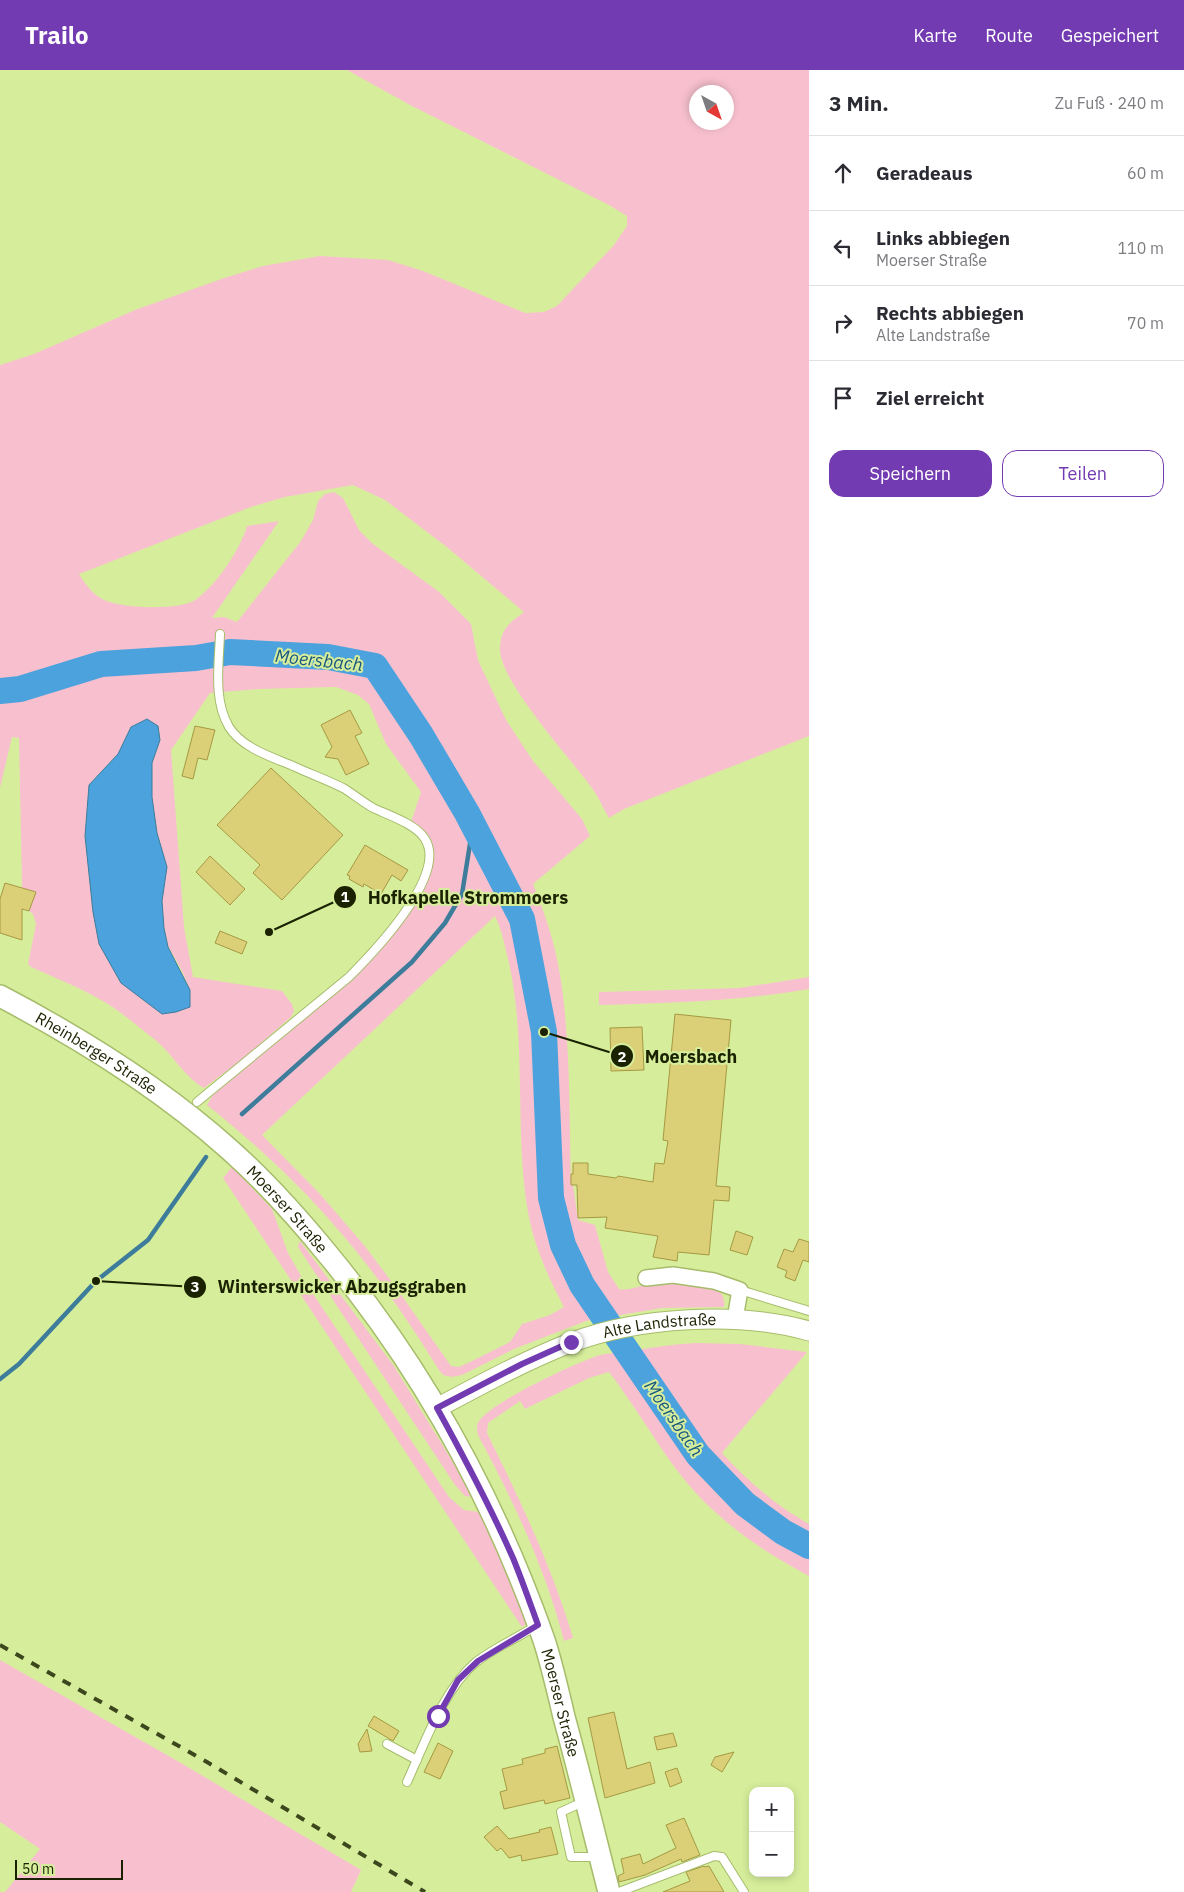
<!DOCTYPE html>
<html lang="de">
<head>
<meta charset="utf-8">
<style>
	body { margin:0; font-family:"IBM Plex Sans",sans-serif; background:#f2f2f3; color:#2b2b33 }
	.controls { position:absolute; right:15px; bottom:15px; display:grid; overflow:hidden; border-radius:10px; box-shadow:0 2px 8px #0003 }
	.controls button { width:45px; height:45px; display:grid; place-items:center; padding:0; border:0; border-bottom:1px solid #e1e1e2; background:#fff; color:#2b2b33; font:25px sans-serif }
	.compass { position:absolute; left:689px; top:15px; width:45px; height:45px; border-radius:50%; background:#fff; box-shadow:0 2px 8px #0003; rotate:140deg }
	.scale { position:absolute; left:15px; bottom:12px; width:108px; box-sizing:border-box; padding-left:5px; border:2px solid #1a2201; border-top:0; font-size:14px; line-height:18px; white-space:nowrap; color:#1a2201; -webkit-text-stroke:4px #d6ee9b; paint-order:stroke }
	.stop { position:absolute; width:15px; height:15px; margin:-11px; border:4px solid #733bb2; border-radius:50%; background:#fff }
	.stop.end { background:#733bb2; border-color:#fff; box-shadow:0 1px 5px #0008 }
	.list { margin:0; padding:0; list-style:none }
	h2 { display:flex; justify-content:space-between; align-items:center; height:65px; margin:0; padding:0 20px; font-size:21px }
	h2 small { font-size:16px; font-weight:400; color:#7c7c81 }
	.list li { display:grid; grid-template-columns:32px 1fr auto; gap:15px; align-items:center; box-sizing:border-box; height:75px; padding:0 20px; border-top:1px solid #e1e1e2 }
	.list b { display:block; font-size:19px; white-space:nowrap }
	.list p { margin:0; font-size:16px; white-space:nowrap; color:#7c7c81 }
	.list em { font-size:16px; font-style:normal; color:#7c7c81 }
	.actions { display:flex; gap:10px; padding:15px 20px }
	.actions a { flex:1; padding:11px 0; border:1px solid #733bb2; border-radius:15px; text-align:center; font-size:18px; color:#733bb2 }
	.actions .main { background:#733bb2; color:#fff }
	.icon { flex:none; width:28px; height:28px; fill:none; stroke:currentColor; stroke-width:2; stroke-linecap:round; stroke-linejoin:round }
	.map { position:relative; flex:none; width:809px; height:1822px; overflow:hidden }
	header { display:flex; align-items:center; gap:30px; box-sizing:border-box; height:70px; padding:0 25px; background:#733bb2; color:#fff }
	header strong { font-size:24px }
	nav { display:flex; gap:28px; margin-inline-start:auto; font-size:18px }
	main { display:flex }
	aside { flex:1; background:#fff }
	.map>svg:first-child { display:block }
</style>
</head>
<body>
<header>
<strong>Trailo</strong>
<nav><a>Karte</a><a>Route</a><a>Gespeichert</a></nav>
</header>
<main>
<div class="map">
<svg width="809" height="1822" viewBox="0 0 809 1822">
	<rect width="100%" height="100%" fill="#d6ee9b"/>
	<!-- green -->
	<g fill="#f8c0cf" fill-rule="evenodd">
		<path d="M347,0h462v666l-185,73 -15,9c-5,-8 -9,-18 -15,-27 -20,-29 -96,-110 -94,-143 1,-21 10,-25 24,-36l-76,-64 -63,-48 -32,-15 -68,12 -34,10 -172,67c5,8 12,18 20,23 16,12 79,14 96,3 21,-14 45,-50 52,-74l32,-5 -67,97 12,-1 13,5 64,-81 12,-21 5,-19 7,-7 9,-2 9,6 16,32 14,14 65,47 33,33 7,36 28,60 27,41 49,58 8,17 -57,48c12,30 22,59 27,91 11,67 9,142 11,209l2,1 5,35 17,5 13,47 11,17c10,3 33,-8 46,-8 6,0 13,1 19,1 16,2 43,2 40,25l-62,1 -76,13 -72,28 -52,26 -10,2 -9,-2 -4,-5c-31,-50 -65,-100 -105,-145 -38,-44 -82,-84 -127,-120l7,-12c31,-25 61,-51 91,-76 45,-38 91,-75 117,-129 4,-8 10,-17 11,-25 2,-19 -7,-30 -22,-41l10,-30 -35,-48 -17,-40 -11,-9 -22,-8 -76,2 -50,4 -39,57 13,177 9,50 89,14 10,13 2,7 -3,6 -47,41 -40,30c-20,-11 -32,-35 -50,-49 -14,-11 -28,-23 -43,-33 -25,-16 -53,-27 -80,-39l-3,-3 8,-40 -3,-10 -4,-3 6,-19 -13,-4 -3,-150 -7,-1 -12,51v-423l34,-11 101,-44 89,-32 39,-12 57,-10 68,4 35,11 102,42 19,-1 13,-6 57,-61 13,-19v-10l-18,-11 -199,-100zM696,22h30v30h-30zM160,670l-8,23v34l5,36 10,34 -5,34 2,27 4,18 13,23 9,21 -52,4 -17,-11 -28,-71 -8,-76 4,-51 29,-31zM495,846c7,14 10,31 14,47 18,82 5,167 19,249 6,34 20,65 36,95l-14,8 -28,9 -12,18 -42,21 -9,4 -8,-1 -54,-77 -33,-44 -44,-51 -58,-59z"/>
		<path d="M809,907v12c-69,12 -139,14 -210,16v-13l140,-4z"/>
		<polygon points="232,1097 272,1139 288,1183 301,1206 449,1427 464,1440 479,1442 488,1456 528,1549 526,1554 522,1557 223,1108"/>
		<polygon points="300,1171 394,1296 451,1389 472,1427 465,1426 455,1415 298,1177"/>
		<path d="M696,1273l44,1 67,8 -85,101c27,29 52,51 87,71v52c-50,-26 -99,-61 -133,-107 -23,-31 -43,-66 -67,-97l-20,6 -64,31 -5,-8 -32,22 -1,10c33,67 65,134 86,205l-9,3c-18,-71 -51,-141 -86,-206 -1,-5 -2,-9 1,-14 13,-19 94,-57 118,-65 9,-3 21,-3 30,-5 23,-3 46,-7 69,-8z"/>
		<polygon points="0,1590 181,1693 361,1800 351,1822 5,1822 40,1779 0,1752"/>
	</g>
	<!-- water -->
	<polygon fill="#4ca2dc" stroke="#3d7c9a" points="147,649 158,656 160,670 152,693 152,727 157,763 167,797 162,831 164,858 168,877 190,920 190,937 176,942 162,944 121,913 99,874 93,842 85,766 89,715 118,684 131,657"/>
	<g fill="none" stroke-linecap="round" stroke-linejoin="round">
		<!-- stream -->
		<g stroke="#3d7c9a" stroke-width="4.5">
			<polyline points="242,1044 412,892 445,853 462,824 473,755"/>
			<polyline points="0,1309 19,1294 96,1211 148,1170 206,1087"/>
		</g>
		<!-- river -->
		<polyline stroke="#4ca2dc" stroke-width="26" points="0,621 20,619 101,594 196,588 230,582 328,587 375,596 421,665 467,743 522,849 544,962 551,1128 563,1175 582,1215 698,1385 745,1434 783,1462 809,1476"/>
	</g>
	<!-- building -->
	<g fill="#dbcf78" stroke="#a59942">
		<polygon points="350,640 362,663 355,666 369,694 346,705 338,689 325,687 332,677 321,655"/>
		<polygon points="195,656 215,660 207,690 198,688 193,709 182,706"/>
		<polygon points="271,698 343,765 282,830 253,803 260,795 217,755"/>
		<polygon points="365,775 408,800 401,811 392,805 381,824 364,814 363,817 349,809 350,806 347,805"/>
		<polygon points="210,786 245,819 230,835 196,802"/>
		<polygon points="5,813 36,822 29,841 22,839 22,870 0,863 0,829"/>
		<polygon points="220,861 247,872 242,884 215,873"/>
		<polygon points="675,944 731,950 716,1116 730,1117 729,1131 714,1130 709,1185 678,1182 677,1191 653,1187 658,1166 605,1158 607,1147 578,1148 577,1115 571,1115 571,1104 573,1104 573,1093 588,1093 588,1104 616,1108 618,1106 653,1112 655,1093 664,1094 668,1071 663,1070"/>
		<polygon points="642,957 644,1000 611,1001 610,958"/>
		<polygon points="736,1161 753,1167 747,1185 730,1180"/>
		<polygon points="799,1169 809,1172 809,1192 803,1190 795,1211 785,1207 787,1201 777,1197 784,1179 793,1182"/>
		<polygon points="614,1642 627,1699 650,1692 655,1713 605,1728 588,1648"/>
		<polygon points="374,1646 399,1661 393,1671 368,1656"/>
		<polygon points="367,1659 372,1681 360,1682 358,1674"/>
		<polygon points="673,1663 677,1676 657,1680 654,1667"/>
		<polygon points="438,1673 453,1681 440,1709 424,1702"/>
		<polygon points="557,1676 570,1728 545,1734 544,1730 504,1739 500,1722 507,1720 502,1699 523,1694 522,1689 545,1683 545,1679"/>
		<polygon points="734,1682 722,1702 711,1695 715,1687"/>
		<polygon points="677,1698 682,1712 670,1717 665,1702"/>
		<polygon points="684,1748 700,1785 682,1792 681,1789 645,1805 619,1812 618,1806 624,1803 621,1789 640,1784 643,1794 676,1778 666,1755"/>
		<polygon points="497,1756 509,1769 540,1762 539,1760 551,1757 558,1784 522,1791 521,1785 509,1788 501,1778 497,1781 484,1767"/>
		<polygon points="704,1796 705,1797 709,1796 724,1822 663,1822 690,1811 686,1802"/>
	</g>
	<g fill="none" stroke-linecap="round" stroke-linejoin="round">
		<!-- service casing -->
		<g stroke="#a6bc6b" stroke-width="10">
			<g id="service">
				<path d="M197,1032l152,-125c25,-25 99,-102 76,-138 -9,-15 -37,-24 -52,-31 -10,-6 -19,-13 -28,-19 -17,-9 -35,-15 -52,-23 -21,-9 -51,-18 -64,-39 -16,-27 -10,-63 -9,-93"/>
				<polyline points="740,1220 809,1241"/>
				<polyline points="387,1674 417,1690"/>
				<path d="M407,1712c18,-39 36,-92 69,-120 18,-14 41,-24 60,-36"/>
				<polyline points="585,1731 561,1742 571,1787 598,1787"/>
				<polyline points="619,1822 714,1786 722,1787 744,1822"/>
			</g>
		</g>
		<!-- minor casing -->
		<g stroke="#a6bc6b" stroke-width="18">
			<polyline id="minor" points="646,1208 673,1205 714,1211 740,1220 735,1249"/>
		</g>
		<!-- tertiary casing -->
		<g stroke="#a6bc6b" stroke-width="21">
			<g id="tertiary">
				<path id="s1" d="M437,1338c43,-23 87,-47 133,-65 68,-26 168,-32 239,-12"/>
			</g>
		</g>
		<!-- secondary casing -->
		<g stroke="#a6bc6b" stroke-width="24">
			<g id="secondary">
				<path id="s2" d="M0,926c82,43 161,92 230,154 36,32 69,69 100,107 94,114 165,244 214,383 8,25 14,51 20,77 16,58 30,116 45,175"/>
			</g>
		</g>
		<!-- service -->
		<use href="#service" stroke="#fff" stroke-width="8"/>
		<!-- minor -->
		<use href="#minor" stroke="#fff" stroke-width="15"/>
		<!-- tertiary -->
		<use href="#tertiary" stroke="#fff" stroke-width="19"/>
		<!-- secondary -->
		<use href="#secondary" stroke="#fff" stroke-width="21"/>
		<!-- rail -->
		<polyline stroke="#3c471d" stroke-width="4" stroke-dasharray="9 9" stroke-linecap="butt" points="0,1575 207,1692 425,1822"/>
	</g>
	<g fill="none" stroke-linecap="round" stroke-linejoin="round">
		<!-- route -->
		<path stroke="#733bb2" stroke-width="6" d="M438,1646l20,-36 20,-19 60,-36c-8,-22 -16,-45 -25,-67 -23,-52 -49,-101 -76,-150l85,-44 49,-22"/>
	</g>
	<g text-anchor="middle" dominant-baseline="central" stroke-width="4" stroke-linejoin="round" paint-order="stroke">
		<!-- street labels -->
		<g font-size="16" fill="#1a2201" stroke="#d6ee9b">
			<text stroke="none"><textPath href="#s2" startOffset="112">Rheinberger Straße</textPath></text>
			<text stroke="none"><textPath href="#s2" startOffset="360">Moerser Straße</textPath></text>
			<text stroke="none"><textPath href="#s1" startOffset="240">Alte Landstraße</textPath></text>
			<text stroke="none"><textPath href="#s2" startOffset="930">Moerser Straße</textPath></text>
		</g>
		<!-- water labels -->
		<g font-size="18" font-style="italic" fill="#1a5880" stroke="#d6ee9b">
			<text transform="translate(319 590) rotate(6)">Moersbach</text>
			<text transform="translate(674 1348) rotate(55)">Moersbach</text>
		</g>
	</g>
	<!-- callouts -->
	<path fill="none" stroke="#1a2201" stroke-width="2" d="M269 862L345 827M544 962L622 986M96 1211L195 1217"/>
	<g fill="#1a2201" stroke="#d6ee9b" stroke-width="2">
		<circle cx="269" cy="862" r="5"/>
		<circle cx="544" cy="962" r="5"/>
		<circle cx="96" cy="1211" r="5"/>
		<circle cx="345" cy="827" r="12"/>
		<circle cx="622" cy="986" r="12"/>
		<circle cx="195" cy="1217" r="12"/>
	</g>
	<g font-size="15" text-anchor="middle" font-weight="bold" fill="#fff">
		<text x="345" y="832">1</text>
		<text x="622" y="992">2</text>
		<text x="195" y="1222">3</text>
	</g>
	<g font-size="18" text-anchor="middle" font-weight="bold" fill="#1a2201" stroke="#d6ee9b" stroke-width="4" stroke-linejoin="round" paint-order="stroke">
		<text x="468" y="834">Hofkapelle Strommoers</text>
		<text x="691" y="993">Moersbach</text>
		<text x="342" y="1223">Winterswicker Abzugsgraben</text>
	</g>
</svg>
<div class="controls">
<button>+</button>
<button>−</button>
</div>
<svg class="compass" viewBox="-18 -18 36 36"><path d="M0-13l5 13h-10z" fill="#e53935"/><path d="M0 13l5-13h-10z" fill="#7c7c81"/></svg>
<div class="scale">50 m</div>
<div class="stop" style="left:438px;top:1646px"></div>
<div class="stop end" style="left:571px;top:1272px"></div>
</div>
<aside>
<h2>3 Min.<small>Zu Fuß · 240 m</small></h2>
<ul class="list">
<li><svg class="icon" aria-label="ahead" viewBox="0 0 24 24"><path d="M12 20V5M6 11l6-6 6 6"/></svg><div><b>Geradeaus</b></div><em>60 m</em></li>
<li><svg class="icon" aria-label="left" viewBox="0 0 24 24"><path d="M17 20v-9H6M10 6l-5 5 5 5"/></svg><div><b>Links abbiegen</b><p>Moerser Straße</p></div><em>110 m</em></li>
<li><svg class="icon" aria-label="right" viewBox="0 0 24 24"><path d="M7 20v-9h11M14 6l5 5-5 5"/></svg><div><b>Rechts abbiegen</b><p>Alte Landstraße</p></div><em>70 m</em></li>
<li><svg class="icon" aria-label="arrive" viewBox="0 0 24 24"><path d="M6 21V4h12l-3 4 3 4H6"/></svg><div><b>Ziel erreicht</b></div></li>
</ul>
<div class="actions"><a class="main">Speichern</a><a>Teilen</a></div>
</aside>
</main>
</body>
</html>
